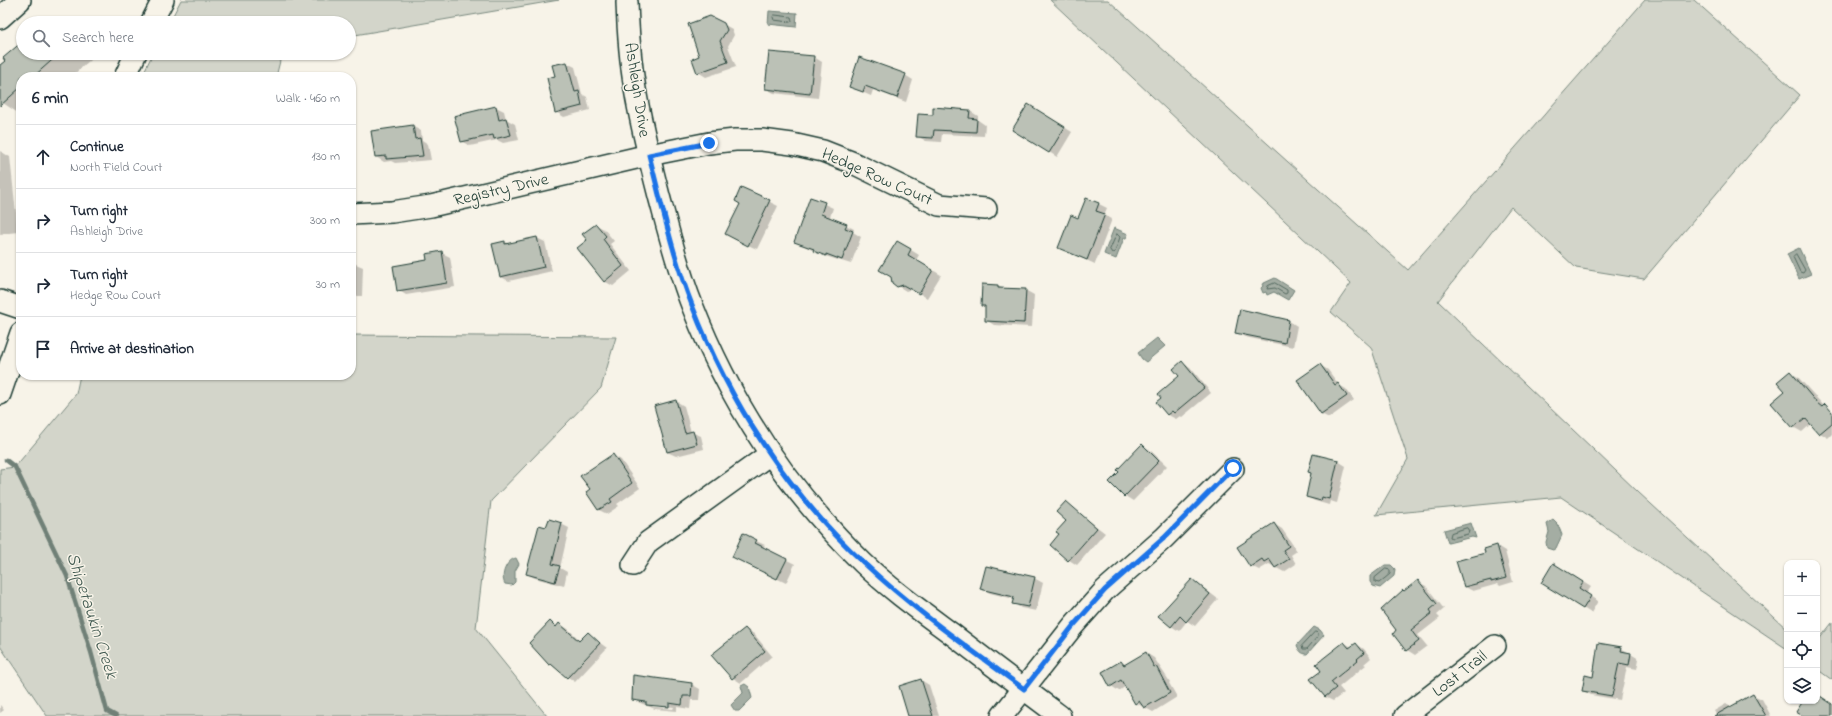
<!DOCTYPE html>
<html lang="en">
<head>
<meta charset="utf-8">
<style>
	body { margin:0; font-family:"Indie Flower",sans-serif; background:#f2f2f3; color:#1f2937 }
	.controls { position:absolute; right:12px; bottom:12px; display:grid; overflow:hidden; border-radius:8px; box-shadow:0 1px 3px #0004 }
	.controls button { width:36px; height:36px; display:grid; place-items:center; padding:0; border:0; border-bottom:1px solid #e0e1e3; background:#fff; color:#1f2937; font:20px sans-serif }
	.stop { position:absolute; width:12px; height:12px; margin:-9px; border:3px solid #1a73e8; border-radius:50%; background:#fff }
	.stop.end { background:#1a73e8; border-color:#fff; box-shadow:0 1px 4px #0008 }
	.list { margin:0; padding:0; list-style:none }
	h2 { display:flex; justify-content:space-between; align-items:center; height:52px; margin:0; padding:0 16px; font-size:17px }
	h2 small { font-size:13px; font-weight:400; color:#747a83 }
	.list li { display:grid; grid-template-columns:26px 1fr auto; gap:12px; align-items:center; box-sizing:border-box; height:64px; padding:0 16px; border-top:1px solid #e0e1e3 }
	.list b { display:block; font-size:15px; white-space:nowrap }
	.list p { margin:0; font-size:13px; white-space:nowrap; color:#747a83 }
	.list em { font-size:13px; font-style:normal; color:#747a83 }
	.icon { flex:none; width:22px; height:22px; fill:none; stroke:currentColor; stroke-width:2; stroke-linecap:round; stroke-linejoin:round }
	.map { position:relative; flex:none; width:1832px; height:716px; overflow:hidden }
	.search { position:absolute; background:#fff; box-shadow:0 1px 3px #0004; left:16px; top:16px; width:340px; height:44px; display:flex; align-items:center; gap:10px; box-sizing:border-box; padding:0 14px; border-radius:22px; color:#747a83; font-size:15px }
	.panel { position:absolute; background:#fff; box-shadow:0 1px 3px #0004; left:16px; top:72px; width:340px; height:308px; border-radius:16px }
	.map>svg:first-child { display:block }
</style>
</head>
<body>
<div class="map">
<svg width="1832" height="716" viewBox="0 0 1832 716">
	<rect width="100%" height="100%" fill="#f7f3e8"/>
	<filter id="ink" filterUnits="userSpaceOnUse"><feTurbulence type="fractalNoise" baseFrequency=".025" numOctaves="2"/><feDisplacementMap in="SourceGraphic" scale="8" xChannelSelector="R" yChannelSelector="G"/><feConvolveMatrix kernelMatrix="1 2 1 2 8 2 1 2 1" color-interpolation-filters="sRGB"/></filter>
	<g filter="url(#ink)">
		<!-- green -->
		<g fill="#d3d5ca" stroke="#79897f">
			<polygon points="181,0 559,0 349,36 349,23 169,23"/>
			<polygon points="1050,0 1108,0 1408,270 1645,0 1694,0 1800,95 1644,279 1576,268 1511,207 1438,301 1638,492 1787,629 1787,649 1561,497 1376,515 1408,459 1371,347 1331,312 1351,283"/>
			<polygon points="153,53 282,53 276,77 144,77 143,74"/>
			<polygon points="351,335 616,337 601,388 491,501 476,628 547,716 47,716 0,646 0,469 15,467 76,394 80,375 351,375"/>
			<polygon points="1832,623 1832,680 1817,669 1817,642"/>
		</g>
		<!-- water -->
		<g fill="#a4ada3" stroke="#6f8077">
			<polygon points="769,11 797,13 796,27 768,24"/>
			<polygon points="1114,228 1128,234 1126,238 1124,238 1116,259 1104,254"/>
			<polygon points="1799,248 1811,274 1799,279 1787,254"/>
			<polygon points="1275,278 1294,290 1288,300 1274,292 1267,295 1266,292 1263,293 1261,288 1263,286 1262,284"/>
			<polygon points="1157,338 1165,346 1146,362 1142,359 1138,353"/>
			<polygon points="1553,520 1558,525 1562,535 1556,548 1553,550 1547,548 1546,542 1549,532 1547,524"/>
			<polygon points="1471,523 1476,538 1472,537 1448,543 1444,530"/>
			<path d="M516,558l3,6 -4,7v11l-3,3 -7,-1c-5,-8 1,-24 11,-26z"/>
			<polygon points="1385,565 1391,565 1395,569 1394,576 1380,588 1373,586 1370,582 1370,576"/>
			<path d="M1314,627l6,3 4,5 -17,19c-5,0 -8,-3 -10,-9z"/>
			<polygon points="745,684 749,687 752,698 739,711 735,711 731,705 743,693 741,686"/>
		</g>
		<!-- shadow -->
		<g fill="#0003" fill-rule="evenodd">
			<polygon points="55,18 64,23 49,23"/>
			<polygon points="723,24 732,29 734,35 728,46 736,67 706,77 698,72 701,57"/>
			<polygon points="23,42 23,53 98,53 71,77 21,77 21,115 0,101 0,66"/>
			<polygon points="814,57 822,62 818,98 774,93 766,89"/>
			<polygon points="567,63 575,67 582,94 587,97 590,110 564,117 556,112 556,77"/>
			<polygon points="905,75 913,80 906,102 873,90 871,96 850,87"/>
			<polygon points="496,107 504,111 506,119 515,124 519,140 503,143 497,140 470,146 461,141"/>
			<polygon points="1037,110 1072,132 1057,157 1049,152"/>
			<polygon points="970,111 978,116 978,120 985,125 984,136 942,134 941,142 926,141 917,136 934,116"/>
			<polygon points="412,126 421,131 422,140 428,144 431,160 395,163 391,161 384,162 376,157"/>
			<polygon points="0,151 10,157 18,232 0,234"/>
			<polygon points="742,188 778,206 757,249 734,239"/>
			<polygon points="811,198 833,208 830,217 854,229 853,232 861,237 851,264 822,255 795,241"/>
			<polygon points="1099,204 1107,208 1104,215 1112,219 1095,264 1059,248 1079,219"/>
			<polygon points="596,225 604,229 614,241 610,244 631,271 613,286 604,281 588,240"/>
			<polygon points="537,238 545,242 552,271 509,281 501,277 505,242 508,244"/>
			<polygon points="898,242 919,255 916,260 941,275 927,298 912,289 906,291 898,286 891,277"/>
			<polygon points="442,253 450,257 455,287 406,295 398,290"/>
			<polygon points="351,262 363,267 362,296 351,296"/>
			<polygon points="998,286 1005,290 1025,290 1034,295 1032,327 994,325 986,320 986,308 982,306"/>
			<polygon points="1241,310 1289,321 1297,326 1293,347 1245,337 1236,333"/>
			<polygon points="1182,363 1190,367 1211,393 1182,417 1180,416 1176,419 1168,415 1158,402 1180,376"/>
			<polygon points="1320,365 1328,370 1339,385 1346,389 1354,400 1329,418 1321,414"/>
			<polygon points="1790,373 1798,377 1832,415 1832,434 1828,438 1820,433 1811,424 1802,432 1793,427 1786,391"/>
			<polygon points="676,401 684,406 691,432 701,436 704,449 676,456 667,452"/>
			<polygon points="1142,445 1150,450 1167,466 1133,501 1125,496 1110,482"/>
			<polygon points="613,455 621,460 640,488 617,504 619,506 607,514 599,510 587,492 591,490"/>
			<polygon points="1313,456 1338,461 1346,466 1337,503 1330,501 1329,505 1315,501 1307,497 1312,473"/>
			<polygon points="1066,503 1105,533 1077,565 1069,560 1060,534 1068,521"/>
			<polygon points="561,524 569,528 560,568 567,572 564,586 535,578 527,574 547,529"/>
			<polygon points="1274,524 1282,529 1297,551 1291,555 1296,564 1284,572 1269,564 1259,570 1251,566"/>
			<polygon points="756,541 765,545 763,548 795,564 786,583 741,561"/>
			<polygon points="1497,546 1505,551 1513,582 1500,586 1498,584 1473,591 1465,587 1486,553"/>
			<polygon points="1562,569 1591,587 1586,594 1598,601 1591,613 1583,608"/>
			<polygon points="1034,578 1043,583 1036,611 1021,608 1013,603 1014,599 990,593 981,588"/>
			<polygon points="1193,580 1218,599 1195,626 1187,621 1179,631 1171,626"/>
			<polygon points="1418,582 1426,586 1444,609 1437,615 1440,618 1418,635 1427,646 1415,655 1407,650 1405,592"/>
			<polygon points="550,622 557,626 560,624 568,629 581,641 588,634 607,648 575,682 550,664"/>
			<polygon points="746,629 754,634 772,656 741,683 733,678"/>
			<polygon points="1344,643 1352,647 1356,644 1364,649 1371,658 1364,664 1366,665 1339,687 1344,693 1333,701 1325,697 1323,671"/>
			<polygon points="1621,648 1639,659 1637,669 1627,667 1620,700 1591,695 1583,691"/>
			<polygon points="1146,653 1154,658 1170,682 1169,683 1177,697 1153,712 1136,703 1126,686 1119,691 1111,686 1121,662 1126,665"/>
			<polygon points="921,680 929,685 939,716 909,716"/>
			<path d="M691,684l9,5 -1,11h-8l-1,9 -13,-2v4l-22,-2 -22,-9zM651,705l23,2 -1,2 -20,-2z"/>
			<polygon points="1753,695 1762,699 1771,716 1717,716 1714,711 1726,704 1731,707"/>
			<polygon points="0,705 4,710 0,713"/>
		</g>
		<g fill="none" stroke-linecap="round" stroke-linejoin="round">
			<!-- shore -->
			<g stroke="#546a60" stroke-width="1">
				<polygon points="775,15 791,17 792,21 790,22 774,20 773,17"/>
				<polygon points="1117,234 1120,237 1115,252 1112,253 1110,250"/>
				<polygon points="1796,254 1805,270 1803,273 1800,272 1793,257"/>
				<polygon points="1275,283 1287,290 1287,293 1285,294 1275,288 1267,289 1268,286"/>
				<polygon points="1467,528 1469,531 1468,534 1452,538 1450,537 1451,533"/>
				<polygon points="1386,569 1390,570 1390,574 1379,583 1375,582 1375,578"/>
				<polygon points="1315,632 1318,633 1318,636 1307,649 1303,649 1302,646"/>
			</g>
			<!-- stream -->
			<polyline stroke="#6f8077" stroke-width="4.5" points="6,460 15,467 67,576 91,652 107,711 116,716"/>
		</g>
		<!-- building -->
		<g fill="#bbc1b6" stroke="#1f3d34">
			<polygon points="710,16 724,23 727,30 720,41 728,62 697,73 692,59 699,56 688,24"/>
			<polygon points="23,41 23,53 60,53 33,77 21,77 21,87 0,106 0,65 5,61 3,58"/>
			<polygon points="769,52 814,56 810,94 765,89"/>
			<polygon points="859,57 906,74 897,98 865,86 863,92 849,87"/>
			<polygon points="567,62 575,92 579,91 582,106 555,113 547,78 555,76 552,65"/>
			<polygon points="1028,104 1065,127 1049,153 1012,130"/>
			<polygon points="496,106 499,120 506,118 511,135 494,139 493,135 461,142 454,116"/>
			<polygon points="933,107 970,110 969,118 977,119 976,132 934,130 933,138 916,137 918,114 933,115"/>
			<polygon points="413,125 415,139 420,138 423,156 386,159 386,156 375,157 371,131"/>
			<polygon points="741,187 770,200 748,246 725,234 740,204 735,201"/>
			<polygon points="810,197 825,202 821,214 847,224 845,228 853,231 842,260 826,254 826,256 813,251 814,249 794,242"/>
			<polygon points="1086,198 1099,203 1096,211 1105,214 1087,260 1058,248 1071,215 1078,218"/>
			<polygon points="596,224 606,236 603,239 623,266 604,282 577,248 587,240 582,234"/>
			<polygon points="537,237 544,267 500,277 492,244 505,241 505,244"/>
			<polygon points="897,241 911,249 908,255 933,270 919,294 903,285 897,287 892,283 891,277 879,270"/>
			<polygon points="442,251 447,283 397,291 393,266 427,260 426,254"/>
			<polygon points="982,284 998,285 998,288 1026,289 1024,323 985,321 985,306 981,306"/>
			<polygon points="1240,309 1289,320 1285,343 1235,333"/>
			<polygon points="1182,361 1204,388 1174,413 1172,411 1167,415 1156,402 1161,398 1158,394 1179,376 1173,369"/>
			<polygon points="1320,364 1335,385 1338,383 1347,396 1321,414 1297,380"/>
			<polygon points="1790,371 1817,403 1822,407 1825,404 1832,412 1832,423 1819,434 1805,418 1793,428 1771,403 1785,391 1777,382"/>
			<polygon points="676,400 685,433 693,431 697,444 667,452 654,406"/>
			<polygon points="1142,444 1159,461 1124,497 1109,482 1119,472 1117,470"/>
			<polygon points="613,454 632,483 610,499 612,502 598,510 586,492 590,489 580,476"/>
			<polygon points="1313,454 1338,460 1329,499 1322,497 1321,501 1306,497 1311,473 1308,472"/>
			<polygon points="1066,501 1097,528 1068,561 1050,545 1059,534 1056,532 1066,521 1056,512"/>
			<polygon points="549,519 562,523 552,564 560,566 555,582 526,574 539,525 546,527"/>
			<polygon points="1274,523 1289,546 1283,550 1289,559 1275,568 1269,559 1264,562 1262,559 1250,567 1237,547"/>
			<polygon points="743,533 757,540 755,543 787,559 777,579 732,557"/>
			<polygon points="1497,545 1506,578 1491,582 1491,580 1464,587 1456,561 1485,553 1484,549"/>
			<polygon points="1553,563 1583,582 1579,588 1591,596 1583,609 1541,583"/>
			<polygon points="986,566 1035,577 1028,607 1012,604 1014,597 980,589"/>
			<polygon points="1192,579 1210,594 1186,622 1180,616 1171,627 1158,616"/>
			<polygon points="1418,580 1437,604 1430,610 1432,613 1411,630 1419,641 1406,651 1393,634 1396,630 1381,610 1403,590 1404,591"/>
			<polygon points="550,621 556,627 559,623 579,641 588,632 600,643 567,678 551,664 549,665 529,643"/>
			<polygon points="745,628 765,651 732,679 711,655"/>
			<polygon points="1344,642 1349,648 1356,643 1364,653 1357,659 1358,660 1331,682 1336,688 1325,697 1310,679 1321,671 1316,664"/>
			<polygon points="1598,643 1622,647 1621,651 1631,653 1629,665 1619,663 1612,696 1582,691 1585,675 1593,677"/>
			<polygon points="1146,652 1154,667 1156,666 1170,693 1144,708 1139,701 1135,704 1121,680 1110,687 1102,672 1121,661 1124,665"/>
			<polygon points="633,675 692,683 691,696 683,696 682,705 669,703 669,707 646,705 646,702 632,700"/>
			<polygon points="921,679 933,716 908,716 899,686"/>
			<polygon points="1753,694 1766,716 1714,716"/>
			<polygon points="1817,694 1832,704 1832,716 1803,716 1796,712 1803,701 1817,701"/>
		</g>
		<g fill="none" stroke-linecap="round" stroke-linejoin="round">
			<!-- minor casing -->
			<g stroke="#1f3d34" stroke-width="24">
				<g id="minor">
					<path d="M627,2c1,29 3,58 8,87 6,36 15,72 24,107 10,37 19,74 33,109 38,98 96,185 171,258 27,26 58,48 89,71 36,28 72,55 108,82"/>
					<polyline points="0,18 20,0"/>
					<polyline points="151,23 163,0"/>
					<polyline points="125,77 136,53"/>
					<polyline points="351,214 392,212 431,206 649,155 709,143 735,140 762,140 792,144 823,151 851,162 939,205 986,209"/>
					<polyline points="0,301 21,308"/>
					<polyline points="0,394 21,333"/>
					<polyline points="633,565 648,542 770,454"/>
					<polyline points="1002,716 1073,626 1105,590 1164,538 1233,469"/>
					<polyline points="1405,716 1495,646"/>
				</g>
			</g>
			<!-- minor -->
			<use href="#minor" stroke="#f7f3e8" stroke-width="21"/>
		</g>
	</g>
	<g fill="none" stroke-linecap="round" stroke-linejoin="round" filter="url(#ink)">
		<!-- route -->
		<path stroke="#1a73e8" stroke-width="5" d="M709,143l-60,12c13,50 24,102 43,150 37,97 96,188 173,259 49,46 105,85 159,125l49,-63 32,-36 59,-52 69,-70"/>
	</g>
	<g text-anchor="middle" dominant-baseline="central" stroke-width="3" stroke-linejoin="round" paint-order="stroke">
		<!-- street labels -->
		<g font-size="17" fill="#1f3d34" stroke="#f7f3e8">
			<text transform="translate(637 90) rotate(81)">Ashleigh Drive</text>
			<text transform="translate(877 177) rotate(24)">Hedge Row Court</text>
			<text transform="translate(501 190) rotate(-13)">Registry Drive</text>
			<text transform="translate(1460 674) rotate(-38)">Lost Trail</text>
		</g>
		<!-- water labels -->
		<g font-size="18" font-style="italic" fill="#405950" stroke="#f7f3e8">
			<text transform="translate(91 616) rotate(72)">Shipetaukin Creek</text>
		</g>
	</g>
</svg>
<div class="controls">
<button>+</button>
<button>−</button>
<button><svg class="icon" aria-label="locate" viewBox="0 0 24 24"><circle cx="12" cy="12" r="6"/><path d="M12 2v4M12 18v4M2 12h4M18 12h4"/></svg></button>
<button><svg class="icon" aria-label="layers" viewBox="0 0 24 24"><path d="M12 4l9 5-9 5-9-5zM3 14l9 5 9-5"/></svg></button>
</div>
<div class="stop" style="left:1233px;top:468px"></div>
<div class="stop end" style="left:709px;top:143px"></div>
<div class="search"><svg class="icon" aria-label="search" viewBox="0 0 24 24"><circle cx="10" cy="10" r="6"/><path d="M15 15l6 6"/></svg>Search here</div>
<section class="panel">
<h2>6 min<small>Walk · 460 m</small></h2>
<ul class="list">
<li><svg class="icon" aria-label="ahead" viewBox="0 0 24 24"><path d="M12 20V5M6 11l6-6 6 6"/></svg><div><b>Continue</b><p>North Field Court</p></div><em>130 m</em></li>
<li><svg class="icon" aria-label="right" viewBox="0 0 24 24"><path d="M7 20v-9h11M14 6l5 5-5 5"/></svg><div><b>Turn right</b><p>Ashleigh Drive</p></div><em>300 m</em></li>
<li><svg class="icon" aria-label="right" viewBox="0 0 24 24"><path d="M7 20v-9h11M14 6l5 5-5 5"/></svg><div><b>Turn right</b><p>Hedge Row Court</p></div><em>30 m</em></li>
<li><svg class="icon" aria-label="arrive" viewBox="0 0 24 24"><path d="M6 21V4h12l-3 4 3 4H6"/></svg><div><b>Arrive at destination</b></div></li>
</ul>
</section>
</div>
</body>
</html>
